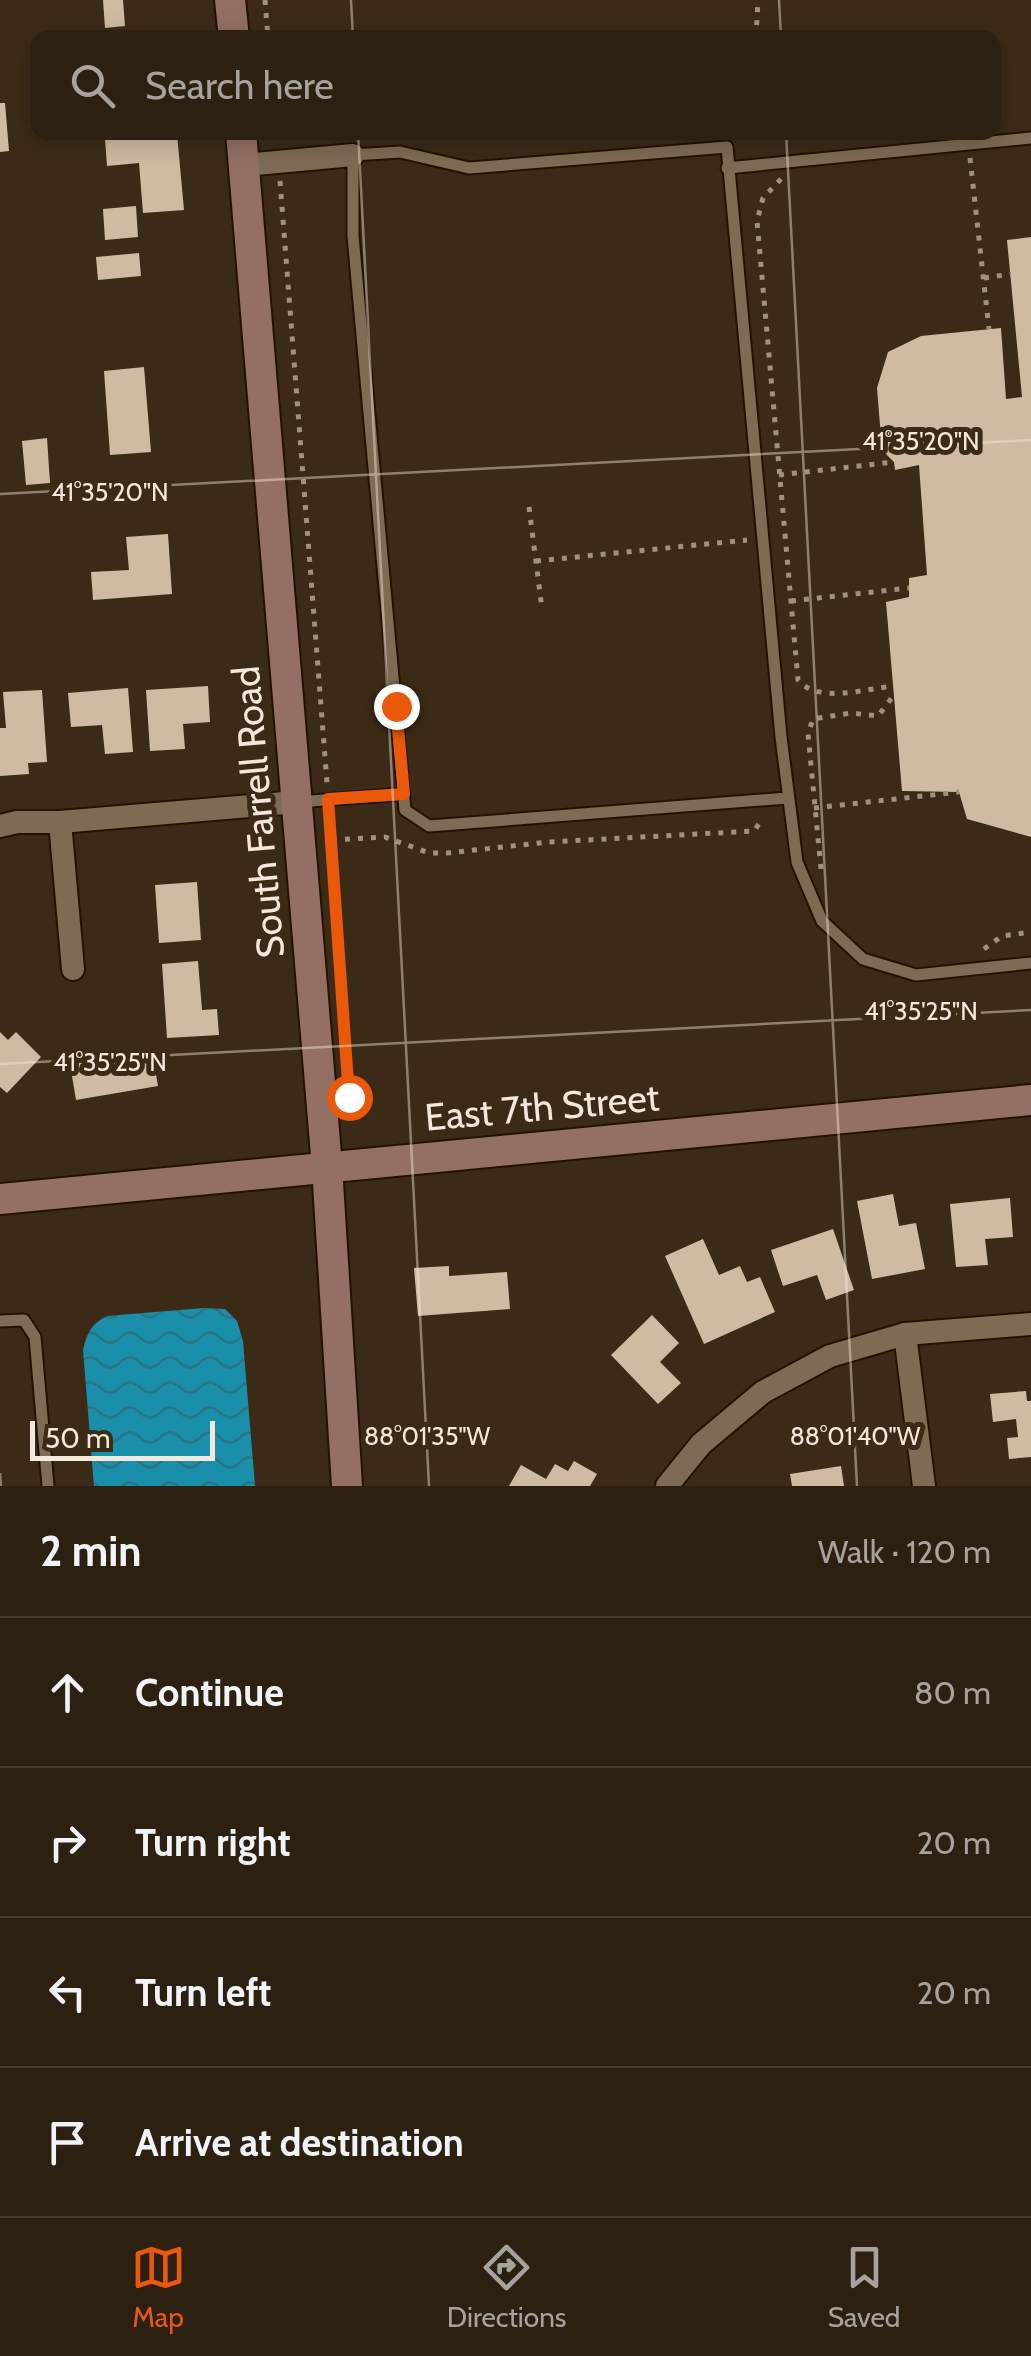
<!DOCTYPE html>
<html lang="en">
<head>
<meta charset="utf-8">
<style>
	body { margin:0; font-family:Cabin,sans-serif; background:#382d1e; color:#f1f3f6 }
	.scale { position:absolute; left:30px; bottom:25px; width:185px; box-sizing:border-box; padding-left:10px; border:5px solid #f3e8db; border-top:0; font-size:28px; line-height:35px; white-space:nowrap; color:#f3e8db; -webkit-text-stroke:8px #3b2b16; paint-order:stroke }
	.stop { position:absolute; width:30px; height:30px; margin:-22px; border:8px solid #ea580c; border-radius:50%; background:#fff }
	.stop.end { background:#ea580c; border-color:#fff; box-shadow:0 2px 10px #0008 }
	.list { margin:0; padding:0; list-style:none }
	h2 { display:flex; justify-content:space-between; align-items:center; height:130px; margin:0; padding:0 40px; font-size:42px }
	h2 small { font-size:32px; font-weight:400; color:#a6a39f }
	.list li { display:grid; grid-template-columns:65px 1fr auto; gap:30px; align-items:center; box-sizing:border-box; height:150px; padding:0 40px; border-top:2px solid #483e30 }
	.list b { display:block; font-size:38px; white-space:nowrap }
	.list em { font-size:32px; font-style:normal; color:#a6a39f }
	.icon { flex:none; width:55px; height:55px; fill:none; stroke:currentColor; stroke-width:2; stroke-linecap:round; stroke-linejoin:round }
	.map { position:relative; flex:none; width:1031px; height:1486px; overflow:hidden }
	.search { position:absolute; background:#2c2010; box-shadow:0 5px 25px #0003; left:30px; right:30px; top:30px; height:110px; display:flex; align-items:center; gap:25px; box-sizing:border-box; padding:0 35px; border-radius:20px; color:#a6a39f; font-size:38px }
	.sheet { height:730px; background:#2c2010 }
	nav { display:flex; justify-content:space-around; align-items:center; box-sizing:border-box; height:140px; border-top:2px solid #483e30; background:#2c2010; font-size:28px; color:#a6a39f }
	nav a { display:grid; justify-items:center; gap:5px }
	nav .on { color:#ea580c }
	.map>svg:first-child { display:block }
</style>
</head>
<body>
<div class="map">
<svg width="1031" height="1486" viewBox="0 0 1031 1486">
	<defs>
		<pattern id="water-waves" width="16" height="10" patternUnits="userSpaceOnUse" patternTransform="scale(2.5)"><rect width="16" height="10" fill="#1a8fa9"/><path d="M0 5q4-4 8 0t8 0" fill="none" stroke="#2a7585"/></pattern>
	</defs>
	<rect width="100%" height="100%" fill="#3b2b16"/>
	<!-- water -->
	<path fill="url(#water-waves)" d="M204,1308l21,1 12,12 6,20 12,145h-161l-11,-136c4,-17 8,-26 24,-34z"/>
	<!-- building -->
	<g fill="#cfbba1">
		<polygon points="103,0 123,0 125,26 105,28"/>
		<polygon points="0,103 5,103 9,151 0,152"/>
		<polygon points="177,134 184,210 143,213 139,163 107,166 105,139"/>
		<polygon points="136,206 138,237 105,240 103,209"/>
		<polygon points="1031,237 1031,837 967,819 959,792 902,791 886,602 909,597 909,578 927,575 919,465 895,470 894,462 882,450 877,388 888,352 921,336 1001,328 1006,399 1022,397 1007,240"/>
		<polygon points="139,253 141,276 98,280 96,257"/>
		<polygon points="144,367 151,452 110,455 104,371"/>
		<polygon points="47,438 50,483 26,485 22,441"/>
		<polygon points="168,534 172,594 93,600 91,572 129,570 126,537"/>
		<polygon points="208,686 210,722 183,724 185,749 150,751 146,690"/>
		<polygon points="128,688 133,752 105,754 102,725 71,727 68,693"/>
		<polygon points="42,690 47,762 28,763 29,774 0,776 0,728 6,728 3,692"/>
		<polygon points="197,882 201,940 159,943 155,885"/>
		<polygon points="198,961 202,1010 217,1009 219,1035 167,1038 162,964"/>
		<polygon points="0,1032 8,1040 16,1032 41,1057 7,1093 0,1087"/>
		<polygon points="152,1051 158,1086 76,1100 70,1064"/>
		<polygon points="893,1194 899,1226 916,1223 925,1269 872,1279 857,1201"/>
		<polygon points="1010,1198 1013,1237 985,1239 988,1265 956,1267 950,1204"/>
		<polygon points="833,1229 854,1290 826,1300 817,1275 783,1286 771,1250"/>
		<polygon points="703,1239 719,1275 740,1266 747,1282 760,1277 775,1312 704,1344 665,1256"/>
		<polygon points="449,1266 449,1276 507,1272 510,1309 418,1316 414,1268"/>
		<polygon points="652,1315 679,1343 660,1362 681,1383 658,1404 611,1355"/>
		<polygon points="1026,1391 1027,1401 1031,1401 1031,1457 1009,1459 1007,1438 1018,1437 1016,1419 993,1422 990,1394"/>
		<polygon points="574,1461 597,1474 590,1486 509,1486 521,1465 546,1479 555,1464 568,1471"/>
		<polygon points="841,1466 844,1486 792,1486 790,1474"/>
	</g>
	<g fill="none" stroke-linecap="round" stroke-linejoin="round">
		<!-- lane casing -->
		<g stroke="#221301" stroke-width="15">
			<g id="lane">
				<polyline points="727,168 1031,138"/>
				<polyline points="787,798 429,826 405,810 353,236 353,155 400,152 469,168 727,147 781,737 797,862 822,921 863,959 916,975 1031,963"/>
				<polyline points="297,802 404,794"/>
				<polyline points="0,1321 24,1320 35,1337 48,1486"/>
			</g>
		</g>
		<!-- street casing -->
		<g stroke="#221301" stroke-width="26">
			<g id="street">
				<polyline points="244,165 353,155"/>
				<polyline points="60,822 73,969"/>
				<polyline points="0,826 17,822 60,822 297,802"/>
				<polyline points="905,1334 924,1486"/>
				<polyline points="667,1486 701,1444 763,1392 830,1356 905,1334 1031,1324"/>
			</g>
		</g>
		<!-- secondary casing -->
		<g stroke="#221301" stroke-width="34">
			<g id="secondary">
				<polyline points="230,0 234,38"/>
				<polyline points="241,132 327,1167 347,1486"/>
				<polyline points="0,1199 1031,1100"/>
			</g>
		</g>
		<!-- path -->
		<g stroke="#9f9181" stroke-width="5" stroke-dasharray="5 8" stroke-linecap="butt">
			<polyline points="265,0 268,38"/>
			<polyline points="756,38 758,0"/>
			<polyline points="970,158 989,329"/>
			<path d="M781,179l-18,19 -6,23 41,459c20,24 67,9 95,6"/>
			<polyline points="280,181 327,783"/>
			<polyline points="984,278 1011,274"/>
			<polyline points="779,475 894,462"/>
			<polyline points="529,507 542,609"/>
			<polyline points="536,561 747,540"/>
			<polyline points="791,601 909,588"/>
			<polyline points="814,808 959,792"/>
			<polyline points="329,814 341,973"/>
			<polyline points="332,840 385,837 429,853 447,853 549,842 754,831 763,818"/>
			<polyline points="821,869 808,734 813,719 851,713 878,716 894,695"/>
			<polyline points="984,949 1002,936 1031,932"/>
			<polyline points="349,1094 363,1110"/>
		</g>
		<!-- lane -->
		<use href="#lane" stroke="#7d6b53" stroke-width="11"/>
		<!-- street -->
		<use href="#street" stroke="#7d6b53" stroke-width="22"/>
		<!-- secondary -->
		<use href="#secondary" stroke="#947064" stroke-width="30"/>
	</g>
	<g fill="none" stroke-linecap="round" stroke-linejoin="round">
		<!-- route -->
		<polyline stroke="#ea580c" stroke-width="12" points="349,1097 328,799 404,794 396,706"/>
	</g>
	<!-- ticks -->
	<path fill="none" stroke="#f3e8db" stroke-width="2.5" stroke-opacity="0.45" d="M351,0l2,38M779,0l2,38M358,132l71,1354M786,132l71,1354M0,494l1031,-54M0,1064l1031,-54M0,1473l1,13"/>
	<g text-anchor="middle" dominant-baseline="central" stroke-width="10" stroke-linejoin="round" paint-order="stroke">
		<!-- street labels -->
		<g font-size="38" fill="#f3e8db" stroke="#3b2b16">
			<text transform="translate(258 812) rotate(-95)">South Farrell Road</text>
			<text transform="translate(542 1107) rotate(-5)">East 7th Street</text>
		</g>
	</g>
	<g font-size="25" text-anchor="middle" fill="#f3e8db" stroke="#3b2b16" stroke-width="10" stroke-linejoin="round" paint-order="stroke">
		<text x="921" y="450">41°35'20"N</text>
		<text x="110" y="501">41°35'20"N</text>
		<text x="921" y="1020">41°35'25"N</text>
		<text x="110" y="1071">41°35'25"N</text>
		<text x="427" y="1445">88°01'35"W</text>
		<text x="855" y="1445">88°01'40"W</text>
	</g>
</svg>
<div class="scale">50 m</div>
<div class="stop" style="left:349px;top:1097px"></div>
<div class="stop end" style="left:396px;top:706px"></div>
<div class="search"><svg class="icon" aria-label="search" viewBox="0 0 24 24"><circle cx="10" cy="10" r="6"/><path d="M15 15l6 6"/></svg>Search here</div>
</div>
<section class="sheet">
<h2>2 min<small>Walk · 120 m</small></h2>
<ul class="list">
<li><svg class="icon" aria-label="ahead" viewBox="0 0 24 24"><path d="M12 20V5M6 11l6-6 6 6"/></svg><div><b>Continue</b></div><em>80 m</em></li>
<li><svg class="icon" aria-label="right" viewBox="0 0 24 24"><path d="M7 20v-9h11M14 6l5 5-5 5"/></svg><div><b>Turn right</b></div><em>20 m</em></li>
<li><svg class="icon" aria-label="left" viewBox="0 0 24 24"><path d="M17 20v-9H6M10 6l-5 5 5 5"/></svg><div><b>Turn left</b></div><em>20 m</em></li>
<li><svg class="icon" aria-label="arrive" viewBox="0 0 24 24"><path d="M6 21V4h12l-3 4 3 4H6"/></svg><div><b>Arrive at destination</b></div></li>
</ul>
</section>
<nav>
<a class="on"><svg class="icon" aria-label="map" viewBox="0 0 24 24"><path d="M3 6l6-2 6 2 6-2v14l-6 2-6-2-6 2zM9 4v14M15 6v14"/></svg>Map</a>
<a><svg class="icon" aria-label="directions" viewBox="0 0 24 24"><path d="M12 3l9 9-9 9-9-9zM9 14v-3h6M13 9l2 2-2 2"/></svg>Directions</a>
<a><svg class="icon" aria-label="saved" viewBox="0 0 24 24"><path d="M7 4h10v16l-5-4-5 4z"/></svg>Saved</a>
</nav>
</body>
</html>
